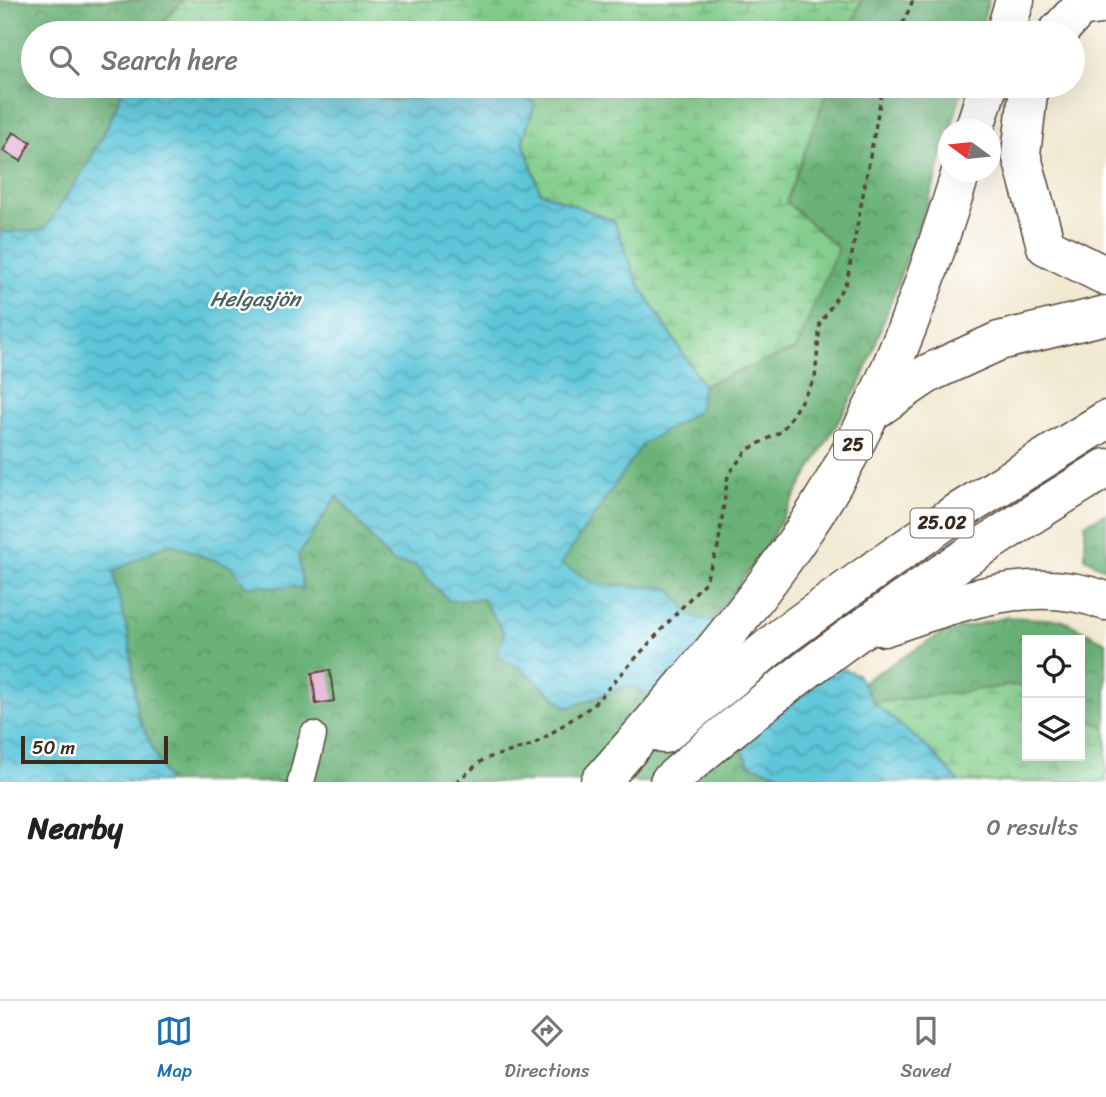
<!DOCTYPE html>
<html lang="en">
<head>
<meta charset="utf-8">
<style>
	body { margin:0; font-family:Sriracha,sans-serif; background:#f6f6f6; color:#222 }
	.controls { position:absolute; right:21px; bottom:21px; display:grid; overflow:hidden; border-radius:0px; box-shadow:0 7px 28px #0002 }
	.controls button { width:63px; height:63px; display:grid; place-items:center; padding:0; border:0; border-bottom:2px solid #e0e0e0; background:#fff; color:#222; font:35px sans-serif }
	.compass { position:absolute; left:938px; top:119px; width:63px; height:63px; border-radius:50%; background:#fff; box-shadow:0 7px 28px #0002; rotate:285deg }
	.scale { position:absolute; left:21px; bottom:18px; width:147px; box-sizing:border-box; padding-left:7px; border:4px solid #3b2a1e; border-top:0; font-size:19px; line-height:24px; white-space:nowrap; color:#3b2a1e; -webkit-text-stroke:5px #fff; paint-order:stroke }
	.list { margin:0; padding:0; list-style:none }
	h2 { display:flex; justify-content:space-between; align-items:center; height:91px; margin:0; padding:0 28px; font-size:30px }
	h2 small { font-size:23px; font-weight:400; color:#767676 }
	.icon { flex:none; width:38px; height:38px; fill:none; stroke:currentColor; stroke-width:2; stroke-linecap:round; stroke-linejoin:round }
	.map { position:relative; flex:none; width:1106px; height:782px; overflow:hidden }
	.search { position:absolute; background:#fff; box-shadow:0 7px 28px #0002; left:21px; right:21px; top:21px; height:77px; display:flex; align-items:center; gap:18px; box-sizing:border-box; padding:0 24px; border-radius:38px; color:#767676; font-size:26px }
	.sheet { height:217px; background:#fff }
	nav { display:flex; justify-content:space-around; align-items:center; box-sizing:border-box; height:98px; border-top:2px solid #e0e0e0; background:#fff; font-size:19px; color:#767676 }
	nav a { display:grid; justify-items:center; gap:4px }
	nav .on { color:#1f6fb2 }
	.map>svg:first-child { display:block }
</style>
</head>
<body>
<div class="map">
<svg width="1106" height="782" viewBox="0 0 1106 782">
	<defs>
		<pattern id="forest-crowns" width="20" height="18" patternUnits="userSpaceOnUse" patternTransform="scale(1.75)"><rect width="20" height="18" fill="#6bb278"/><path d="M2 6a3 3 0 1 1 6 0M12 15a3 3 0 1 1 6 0" fill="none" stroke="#599162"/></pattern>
		<pattern id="wetland-marsh" width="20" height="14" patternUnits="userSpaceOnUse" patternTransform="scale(1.75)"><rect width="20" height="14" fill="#84cf8d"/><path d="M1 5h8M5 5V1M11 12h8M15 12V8" fill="none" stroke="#6da873"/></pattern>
		<pattern id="water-waves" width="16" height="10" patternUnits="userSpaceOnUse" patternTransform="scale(1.75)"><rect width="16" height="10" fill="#5dc6d9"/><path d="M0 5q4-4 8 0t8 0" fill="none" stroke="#4ea1af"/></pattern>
	</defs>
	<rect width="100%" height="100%" fill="#fff"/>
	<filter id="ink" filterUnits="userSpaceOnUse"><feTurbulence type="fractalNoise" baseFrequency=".0143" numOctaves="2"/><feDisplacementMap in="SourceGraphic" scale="14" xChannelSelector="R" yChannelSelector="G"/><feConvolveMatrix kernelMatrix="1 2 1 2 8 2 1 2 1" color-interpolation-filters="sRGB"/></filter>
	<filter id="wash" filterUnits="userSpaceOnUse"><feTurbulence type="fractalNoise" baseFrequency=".00686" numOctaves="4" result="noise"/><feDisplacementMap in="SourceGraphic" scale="28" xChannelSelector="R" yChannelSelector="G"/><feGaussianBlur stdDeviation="1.57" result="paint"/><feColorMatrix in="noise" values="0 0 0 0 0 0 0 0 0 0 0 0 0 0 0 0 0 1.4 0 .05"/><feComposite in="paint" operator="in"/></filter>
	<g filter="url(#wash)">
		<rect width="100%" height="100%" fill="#f1e8d0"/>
		<!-- forest -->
		<g fill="url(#forest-crowns)" stroke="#536e4b" stroke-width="2">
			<path d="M0,0h183l-30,33h-120v53h90c-16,54 -48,98 -79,145l-37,1 -7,-2z"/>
			<polygon points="861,0 989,0 979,33 849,33"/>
			<polygon points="829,86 963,86 951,129 948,130 935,182 862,380 767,545 711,623 690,615 669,588 596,584 560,564 643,443 698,411 703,385 796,349 786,202"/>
			<polygon points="337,495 391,562 415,565 449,601 482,599 504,632 498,657 521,668 568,708 630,685 741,748 750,765 780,774 791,782 168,782 137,714 129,637 112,572 169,543 231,566 246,586 303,587 298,556"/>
			<polygon points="1106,513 1106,569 1085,558 1085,524"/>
			<polygon points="1007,617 1062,620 1106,642 1106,728 1080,715 1080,640 1027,640 1027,690 1017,685 874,703 862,682 943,633"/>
		</g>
		<!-- wetland -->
		<g fill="url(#wetland-marsh)" stroke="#607c56" stroke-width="2">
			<polygon points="183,0 861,0 849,33 153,33"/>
			<polygon points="329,86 460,86 394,101"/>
			<polygon points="514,86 829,86 786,202 838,248 796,349 703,385 638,283 614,221 540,192 523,140 535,104"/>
			<polygon points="1017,685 1027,690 1027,756 1080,756 1080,715 1106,728 1106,782 959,782 931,751 874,703"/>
		</g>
		<!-- water -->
		<path fill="url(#water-waves)" stroke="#4c787c" stroke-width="2" d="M123,86h206l65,15 56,-14 64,-1 21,18 -12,36 17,52 74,29 24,62 65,102 -5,26 -55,33 -82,120 35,20 73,4 21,27 167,59 17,29 57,48 28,31h-168l-11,-8 -30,-9 -9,-17 -111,-63 -62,23 -47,-40 -24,-11 7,-25 -22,-33 -33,2 -34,-36 -24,-3 -54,-66 -39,60 5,32 -57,-2 -15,-20 -62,-23 -57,29 17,65 8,77 31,68h-168v-552l7,2 37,-2c31,-46 63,-90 79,-144z"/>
		<g id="blocks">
			<!-- building -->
			<g fill="#e8b0d7">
				<polygon points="13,132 31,142 21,161 3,151"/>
				<polygon points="330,670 334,701 316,704 312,673"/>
			</g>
		</g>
	</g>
	<g filter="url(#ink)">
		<use href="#blocks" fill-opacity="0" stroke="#564639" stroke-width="2"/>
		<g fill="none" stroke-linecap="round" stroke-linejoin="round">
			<!-- minor casing -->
			<g stroke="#564639" stroke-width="29">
				<polyline id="minor" points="301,782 313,735"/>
			</g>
			<!-- highway casing -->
			<g stroke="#564639" stroke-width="41">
				<g id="highway">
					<polyline points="1005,33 1015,0"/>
					<polyline points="1057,33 1080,8 1106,4"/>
					<polyline points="1029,86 1021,154 1046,246 1106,276"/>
					<polyline points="974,130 988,86"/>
					<polyline points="870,413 929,373 999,341 1106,315"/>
					<path d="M884,627c71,-24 148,-54 222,-26"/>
					<polyline points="664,734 783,636 859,581 952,516 1106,420"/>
					<path d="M600,782c69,-78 139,-157 198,-243 77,-112 123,-239 163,-367"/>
					<path d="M669,782c135,-120 284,-219 437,-314"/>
				</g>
			</g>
			<!-- path -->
			<g stroke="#564639" stroke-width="3.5" stroke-dasharray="5 5" stroke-linecap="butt">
				<polyline points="899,33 913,0"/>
				<polyline points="456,782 484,759 533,745 592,706 705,582 718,547 728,475 747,450 782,431 815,379 820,324 847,281 883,86"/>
			</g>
			<!-- minor -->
			<use href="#minor" stroke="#fff" stroke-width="26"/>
			<!-- highway -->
			<use href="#highway" stroke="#fff" stroke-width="38"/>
		</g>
	</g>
	<g text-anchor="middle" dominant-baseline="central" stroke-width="5" stroke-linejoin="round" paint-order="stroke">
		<!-- shield labels -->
		<g fill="#fff" stroke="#766a62" stroke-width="2">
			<rect x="834" y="430.5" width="38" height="29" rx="5"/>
			<rect x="910.5" y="508.5" width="63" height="29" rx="5"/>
		</g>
		<g font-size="18" font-weight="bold" fill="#3b2a1e">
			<text x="853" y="445">25</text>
			<text x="942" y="523">25.02</text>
		</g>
		<!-- water labels -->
		<g font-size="21" font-style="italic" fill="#47615f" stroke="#fff">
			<text x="255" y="299">Helgasjön</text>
		</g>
	</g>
</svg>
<div class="controls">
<button><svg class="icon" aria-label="locate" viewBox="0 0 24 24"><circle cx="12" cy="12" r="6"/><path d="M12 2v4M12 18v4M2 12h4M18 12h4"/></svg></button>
<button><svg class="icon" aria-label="layers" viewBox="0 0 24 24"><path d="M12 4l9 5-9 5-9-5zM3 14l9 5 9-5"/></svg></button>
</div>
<svg class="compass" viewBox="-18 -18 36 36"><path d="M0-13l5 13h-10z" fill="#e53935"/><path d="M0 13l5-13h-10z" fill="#767676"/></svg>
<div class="scale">50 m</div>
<div class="search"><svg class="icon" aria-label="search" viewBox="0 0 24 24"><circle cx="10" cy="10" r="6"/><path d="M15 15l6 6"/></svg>Search here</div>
</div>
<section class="sheet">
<h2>Nearby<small>0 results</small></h2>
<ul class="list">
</ul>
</section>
<nav>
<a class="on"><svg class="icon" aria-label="map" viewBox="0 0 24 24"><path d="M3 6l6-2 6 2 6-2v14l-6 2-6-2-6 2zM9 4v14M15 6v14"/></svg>Map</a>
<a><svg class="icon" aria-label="directions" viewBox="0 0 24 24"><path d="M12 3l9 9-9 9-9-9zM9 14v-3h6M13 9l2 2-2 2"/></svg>Directions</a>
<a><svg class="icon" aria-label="saved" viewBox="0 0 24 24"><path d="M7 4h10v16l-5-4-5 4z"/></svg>Saved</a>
</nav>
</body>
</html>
